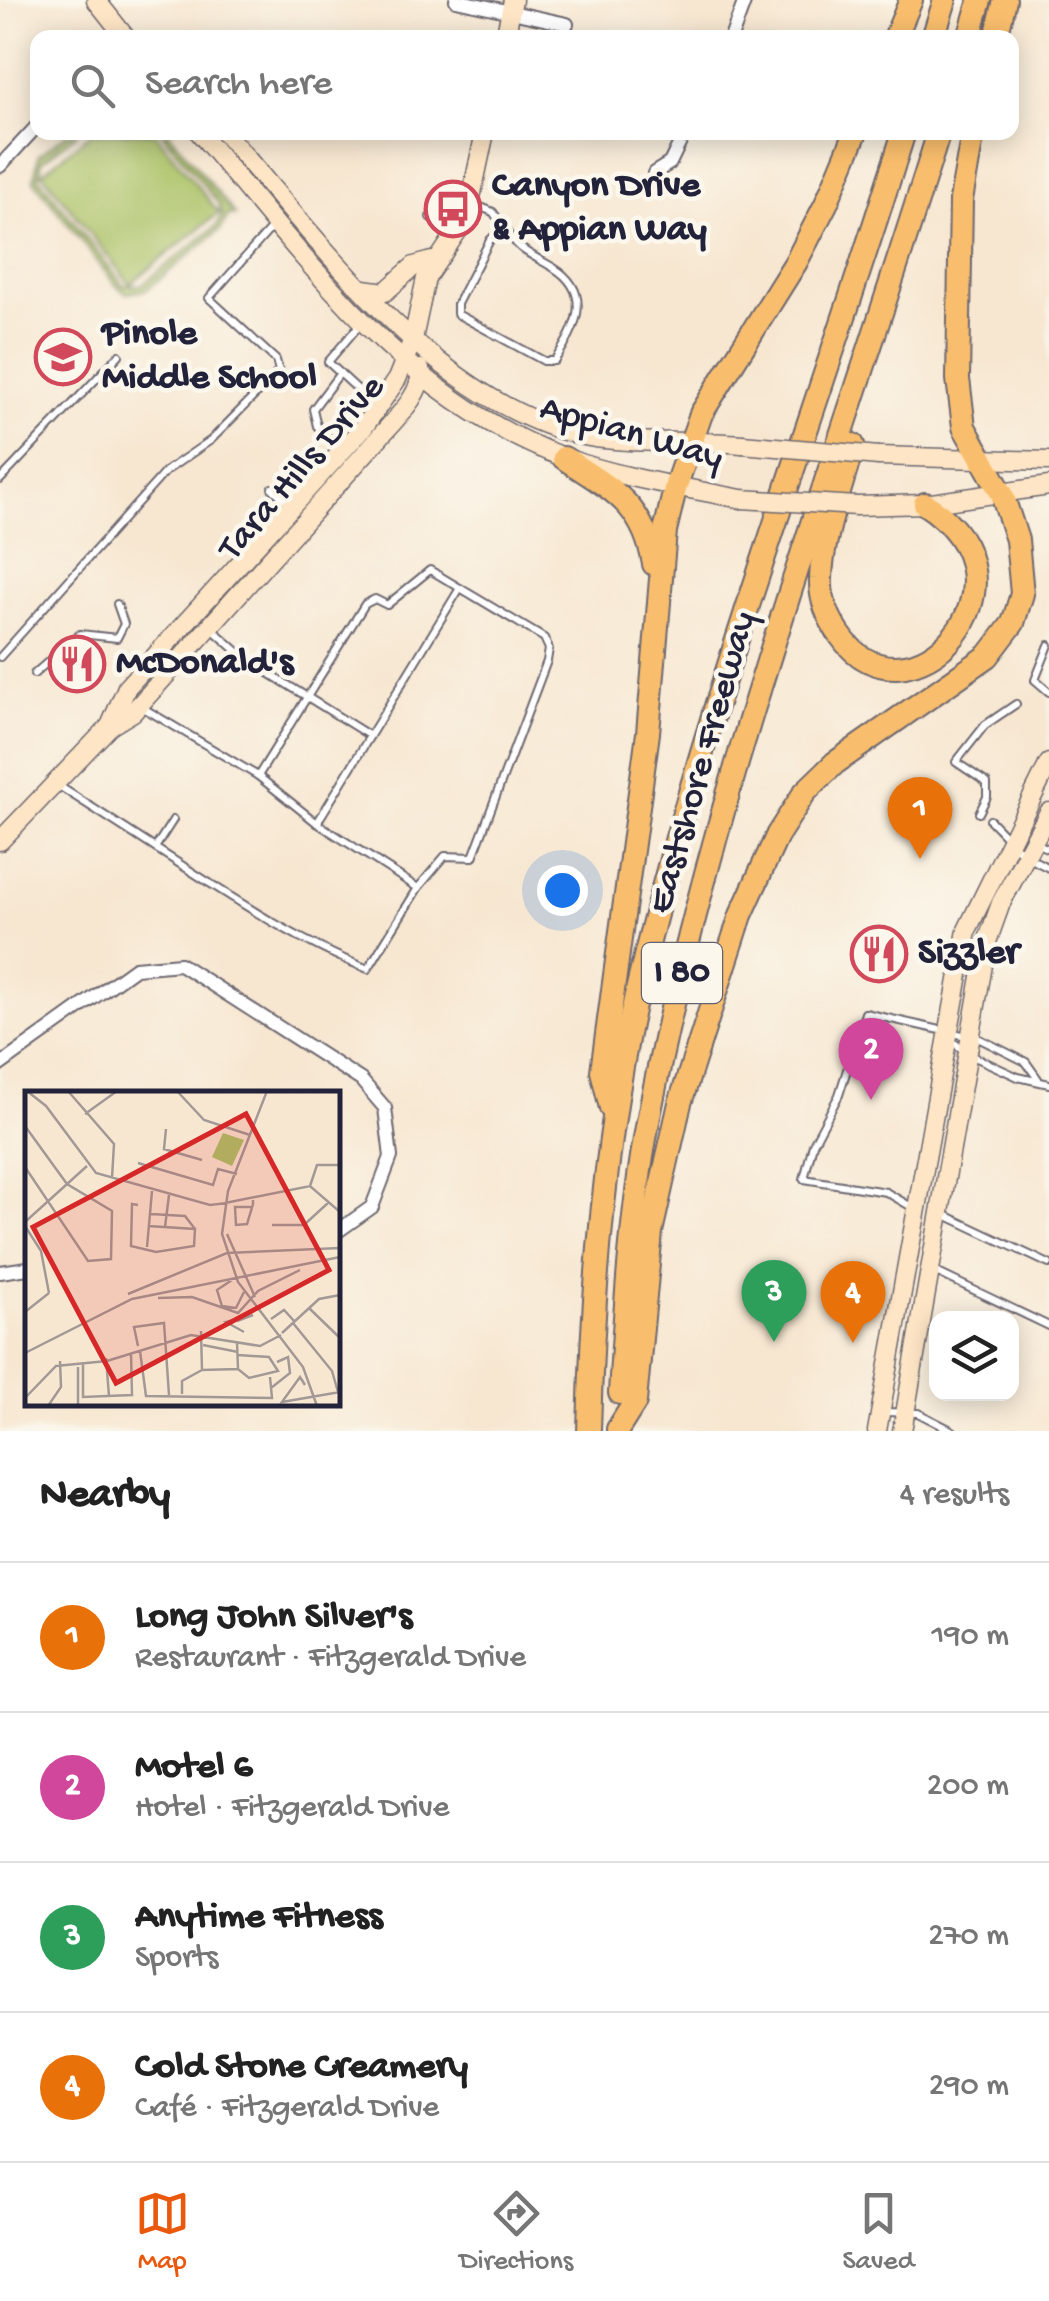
<!DOCTYPE html>
<html lang="en">
<head>
<meta charset="utf-8">
<style>
	body { margin:0; font-family:"Gochi Hand",sans-serif; background:#f6f6f6; color:#222 }
	.controls { position:absolute; right:30px; bottom:30px; display:grid; overflow:hidden; border-radius:20px; box-shadow:0 5px 25px #0003 }
	.controls button { width:90px; height:90px; display:grid; place-items:center; padding:0; border:0; border-bottom:2px solid #e0e0e0; background:#fff; color:#222; font:50px sans-serif }
	.you { position:absolute; left:562px; top:890px; width:35px; height:35px; margin:-25px; border:8px solid #fff; border-radius:50%; background:#1a73e8; box-shadow:0 0 0 15px #1a73e833 }
	.badge { display:grid; place-items:center; width:65px; height:65px; border-radius:50%; background:#ea580c; color:#fff; font-size:32px; font-weight:700 }
	.pin { position:absolute; translate:-50% -82px; filter:drop-shadow(0 2px 5px #0008) }
	.pin::after { content:''; position:absolute; top:52px; width:35px; height:30px; background:inherit; clip-path:polygon(0 0,100% 0,50% 100%) }
	.list { margin:0; padding:0; list-style:none }
	h2 { display:flex; justify-content:space-between; align-items:center; height:130px; margin:0; padding:0 40px; font-size:42px }
	h2 small { font-size:32px; font-weight:400; color:#767676 }
	.list li { display:grid; grid-template-columns:65px 1fr auto; gap:30px; align-items:center; box-sizing:border-box; height:150px; padding:0 40px; border-top:2px solid #e0e0e0 }
	.list b { display:block; font-size:38px; white-space:nowrap }
	.list p { margin:0; font-size:32px; white-space:nowrap; color:#767676 }
	.list em { font-size:32px; font-style:normal; color:#767676 }
	.icon { flex:none; width:55px; height:55px; fill:none; stroke:currentColor; stroke-width:2; stroke-linecap:round; stroke-linejoin:round }
	.map { position:relative; flex:none; width:1049px; height:1431px; overflow:hidden }
	.search { position:absolute; background:#fff; box-shadow:0 5px 25px #0003; left:30px; right:30px; top:30px; height:110px; display:flex; align-items:center; gap:25px; box-sizing:border-box; padding:0 35px; border-radius:20px; color:#767676; font-size:38px }
	.sheet { height:730px; background:#fff }
	nav { display:flex; justify-content:space-around; align-items:center; box-sizing:border-box; height:140px; border-top:2px solid #e0e0e0; background:#fff; font-size:28px; color:#767676 }
	nav a { display:grid; justify-items:center; gap:5px }
	nav .on { color:#ea580c }
	.map>svg:first-child { display:block }
</style>
</head>
<body>
<div class="map">
<svg width="1049" height="1431" viewBox="0 0 1049 1431">
	<rect width="100%" height="100%" fill="#fbf7ec"/>
	<filter id="ink" filterUnits="userSpaceOnUse"><feTurbulence type="fractalNoise" baseFrequency=".01" numOctaves="2"/><feDisplacementMap in="SourceGraphic" scale="20" xChannelSelector="R" yChannelSelector="G"/><feConvolveMatrix kernelMatrix="1 2 1 2 8 2 1 2 1" color-interpolation-filters="sRGB"/></filter>
	<filter id="wash" filterUnits="userSpaceOnUse"><feTurbulence type="fractalNoise" baseFrequency=".0048" numOctaves="4" result="noise"/><feDisplacementMap in="SourceGraphic" scale="40" xChannelSelector="R" yChannelSelector="G"/><feGaussianBlur stdDeviation="2.25" result="paint"/><feColorMatrix in="noise" values="0 0 0 0 0 0 0 0 0 0 0 0 0 0 0 0 0 1.4 0 .05"/><feComposite in="paint" operator="in"/></filter>
	<g filter="url(#wash)">
		<rect width="100%" height="100%" fill="#f7e7d1"/>
		<!-- green -->
		<g fill="#acc368" stroke="#677252" stroke-width="2.5">
			<polygon points="92,132 155,133 219,213 130,284 42,173"/>
			<polygon points="68,133 77,133 42,161 39,178 123,285 142,285 217,226 222,215 219,204 162,133 169,133 235,215 228,215 221,229 146,290 126,293 116,285 34,180 39,155"/>
		</g>
	</g>
	<g filter="url(#ink)">
		<g fill="none" stroke-linecap="round" stroke-linejoin="round">
			<!-- lane casing -->
			<g stroke="#6d6770" stroke-width="10">
				<g id="lane">
					<path d="M471,203l22,9c10,13 14,24 28,36 10,8 22,13 33,20 40,25 22,62 0,93h-10l-87,-47v-10l33,-64 11,-11"/>
					<polyline points="430,217 441,228 457,229"/>
					<polyline points="362,322 328,362 367,398 372,408"/>
					<polyline points="338,448 317,426 313,409 340,373"/>
					<polyline points="0,480 119,355"/>
					<polyline points="272,488 291,505"/>
					<polyline points="210,627 246,659 370,736"/>
					<polyline points="1049,645 1035,680 1049,692"/>
					<polyline points="0,657 166,471 211,440 279,371 276,360 209,298 272,227"/>
					<polyline points="34,674 80,634 117,638 124,624 117,604"/>
					<polyline points="140,706 258,776 317,823 418,888"/>
					<polyline points="258,776 365,604 375,599 387,605 430,570 460,588"/>
					<polyline points="59,786 155,848"/>
					<polyline points="979,813 987,797 987,783 956,762 985,725 1016,704"/>
					<path d="M173,820l-18,28c69,44 136,91 213,121l50,-81 27,-32 28,1 74,-196 2,-12 -5,-11 -84,-50 -143,235"/>
					<polyline points="990,820 1025,856 1049,868"/>
					<polyline points="1035,843 1049,849"/>
					<polyline points="949,1038 966,1053 1018,1077 1049,1084"/>
					<polyline points="915,1209 886,1192 804,1179 813,1144 839,1095 865,1013 980,1039 1026,1062 1038,1079"/>
					<polyline points="943,1214 1049,1264"/>
					<polyline points="934,1271 1049,1326"/>
					<polyline points="884,1412 918,1413 953,1431"/>
				</g>
			</g>
			<!-- street casing -->
			<g stroke="#6d6770" stroke-width="16">
				<g id="street">
					<polyline points="456,0 567,24"/>
					<polyline points="731,38 745,0"/>
					<polyline points="0,166 38,125"/>
					<polyline points="654,173 670,163 685,132"/>
					<polyline points="0,1065 135,968 180,964 361,1080 385,1108 391,1157 372,1207 338,1231"/>
					<polyline points="0,1272 28,1268"/>
				</g>
			</g>
			<!-- secondary casing -->
			<g stroke="#6d6770" stroke-width="21">
				<g id="secondary">
					<polyline points="96,0 126,38"/>
					<polyline points="505,38 513,0"/>
					<path d="M199,132c105,124 205,267 364,325 57,21 119,30 178,42"/>
					<path d="M224,132c97,110 213,275 365,305 44,8 104,2 153,7"/>
					<polyline points="364,289 385,292 414,266 432,261"/>
					<polyline points="879,456 1049,461"/>
					<polyline points="857,506 925,504 1049,486"/>
					<polyline points="110,726 127,687 363,428 397,379 413,339 426,278 459,229 471,198 485,132"/>
					<path d="M0,841l110,-115 23,-14 244,-272c15,-18 48,-47 43,-71"/>
					<polyline points="877,1431 967,930 1049,763"/>
					<polyline points="902,1431 987,942 1001,903 1049,812"/>
				</g>
			</g>
			<!-- highway casing -->
			<g stroke="#6d6770" stroke-width="26">
				<g id="highway">
					<polyline points="895,38 911,0"/>
					<polyline points="933,38 945,0"/>
					<polyline points="969,38 980,0"/>
					<polyline points="996,38 1005,0"/>
					<path d="M853,445c-11,42 -31,90 -32,134 -1,20 8,40 19,56 66,97 209,-50 85,-131"/>
					<path d="M564,458c48,32 79,45 90,106"/>
					<polyline points="611,1108 602,1071 648,733 665,531 676,485 701,414 796,262 826,204 856,132"/>
					<path d="M620,1393c6,-96 12,-193 31,-287 66,-332 188,-651 288,-974"/>
					<polyline points="618,1429 635,1402 651,1232 680,1103 741,915 778,834 805,792 835,763 988,656 1013,623 1022,594 1017,540 1002,494 964,427 958,379 961,200 973,132"/>
					<path d="M589,1431c4,-157 18,-321 56,-474 70,-279 173,-550 259,-825"/>
				</g>
			</g>
			<!-- lane -->
			<use href="#lane" stroke="#fff" stroke-width="6"/>
			<!-- street -->
			<use href="#street" stroke="#fff" stroke-width="12"/>
			<!-- secondary -->
			<use href="#secondary" stroke="#fde5c5" stroke-width="18"/>
			<!-- highway -->
			<use href="#highway" stroke="#f9be6d" stroke-width="22"/>
			<!-- secondary-bridge casing -->
			<g stroke="#6d6770" stroke-width="21" stroke-linecap="butt">
				<g id="secondary-bridge">
					<polyline points="742,444 879,456"/>
					<polyline points="741,499 857,506"/>
				</g>
			</g>
			<!-- secondary-bridge -->
			<use href="#secondary-bridge" stroke="#fde5c5" stroke-width="18"/>
		</g>
	</g>
	<!-- icons -->
	<defs>
		<g id="bus-ring" transform="scale(2.875)"><circle r="9.5" fill="#fbf7ec" stroke="#d1495b" stroke-width="1.5"/><path d="M-5-6H5V4H4V6H2V4H-2V6H-4V4H-5ZM-3.5-4V0h7V-4ZM-3.5 1.2v1.5H-2V1.2ZM2 1.2v1.5H3.5V1.2Z" fill="#d1495b"/></g>
		<g id="school-ring" transform="scale(2.875)"><circle r="9.5" fill="#fbf7ec" stroke="#d1495b" stroke-width="1.5"/><path d="M0-5L7-2L0 1L-7-2ZM-4 1L0 2.5L4 1V4Q0 6-4 4Z" fill="#d1495b"/></g>
		<g id="restaurant-ring" transform="scale(2.875)"><circle r="9.5" fill="#fbf7ec" stroke="#d1495b" stroke-width="1.5"/><path d="M-5-6h1v4h1v-4h1v4h1v-4h1v5L-1.5 .5V6h-2V.5L-5-1ZM5-6V6H3V1.5H1.5Q1.5-4 5-6Z" fill="#d1495b"/></g>
	</defs>
	<g fill-rule="evenodd">
		<use href="#bus-ring" x="453" y="209"/>
		<use href="#school-ring" x="63" y="357"/>
		<use href="#restaurant-ring" x="77" y="664"/>
		<use href="#restaurant-ring" x="879" y="954"/>
	</g>
	<g text-anchor="middle" dominant-baseline="central" stroke-width="9" stroke-linejoin="round" paint-order="stroke">
		<!-- shield labels -->
		<rect fill="#fbf7ec" stroke="#636270" stroke-width="2.5" x="642" y="943" width="80" height="60" rx="8"/>
		<g font-size="35" font-weight="bold" fill="#22223b">
			<text x="682" y="973">I 80</text>
		</g>
		<!-- poi labels -->
		<g font-size="38" font-weight="bold" fill="#22223b" stroke="#fbf7ec" text-anchor="start">
			<text x="492" y="187">Canyon Drive<tspan x="492" dy="44">&amp; Appian Way</tspan></text>
			<text x="102" y="335">Pinole<tspan x="102" dy="44">Middle School</tspan></text>
			<text x="116" y="664">McDonald's</text>
			<text x="918" y="954">Sizzler</text>
		</g>
		<!-- street labels -->
		<g font-size="38" fill="#22223b" stroke="#fbf7ec">
			<text transform="translate(631 435) rotate(16)">Appian Way</text>
			<text transform="translate(303 469) rotate(-49)">Tara Hills Drive</text>
			<text transform="translate(704 763) rotate(-74)">Eastshore Freeway</text>
		</g>
	</g>
	<!-- overview -->
	<g transform="translate(25 1091)">
		<rect width="315" height="315" fill="#f7e7d1"/>
		<path d="M198,42l21,7 -12,26 -20,-9z" fill="#acc368"/>
		<path fill="none" stroke="#a29895" stroke-width="2.5" d="M2,0l19,15 50,67 114,32 17,-2M43,0l46,53 -2,34M152,0l27,29 46,15M242,0l-39,100 -6,43 16,48 65,85 14,39M60,23l32,-23M0,35l42,58 45,27 -1,48 -23,2 -63,-94M141,38l-2,20 38,11M113,72l75,22 5,-16 19,5M285,95l7,-21h23M200,112l85,-17 30,26M113,114l-6,-1 -1,42 25,6 38,-6 1,-17 -47,-3M226,116h-16l1,18 11,-1 6,-20v-4M126,123l34,2 10,13M0,131l62,-56M247,134h32l25,-23M0,135l16,25 8,42M140,136l4,-32M202,143l28,63M122,156l5,-56M207,189l-15,10 5,16 14,2 8,-16M103,203l99,-41 113,-5M133,207l34,-1 46,16 20,-22 42,-21M285,218l30,29M0,221l24,-19M246,228l13,-9 11,12M212,230l16,-6 -27,7 18,10M268,232l39,48 6,21M176,240l1,39 36,-1 -1,-27M257,242l37,-34 21,-4M178,254l35,7M113,255l-4,-19 30,-4 5,72M115,260l6,45 126,2 -2,-21M0,262l107,-54 208,-42M213,264l31,2 9,14 -29,7 -11,-9M81,267l3,38M58,273v33l49,-2 -1,-42M280,294l-5,-8 -18,25 58,-10M246,297l19,-15 -2,-16 -11,5M157,303v-13l20,-11M0,307l31,-32 51,-5 84,-26 69,11 21,-11M23,315l13,-19 -1,-26M53,315v-39"/>
		<path fill="#d62828" fill-opacity="0.15" stroke="#d62828" stroke-width="5" d="M221,23l83,156 -213,113 -83,-156z"/>
		<rect width="315" height="315" fill="none" stroke="#22223b" stroke-width="5"/>
	</g>
</svg>
<div class="controls">
<button><svg class="icon" aria-label="layers" viewBox="0 0 24 24"><path d="M12 4l9 5-9 5-9-5zM3 14l9 5 9-5"/></svg></button>
</div>
<div class="you"></div>
<div class="pin badge" style="left:920px;top:859px;background:#e8710a">1</div>
<div class="pin badge" style="left:871px;top:1100px;background:#d1479c">2</div>
<div class="pin badge" style="left:774px;top:1342px;background:#2e9e5b">3</div>
<div class="pin badge" style="left:853px;top:1343px;background:#e8710a">4</div>
<div class="search"><svg class="icon" aria-label="search" viewBox="0 0 24 24"><circle cx="10" cy="10" r="6"/><path d="M15 15l6 6"/></svg>Search here</div>
</div>
<section class="sheet">
<h2>Nearby<small>4 results</small></h2>
<ul class="list">
<li><span class="badge" style="background:#e8710a">1</span><div><b>Long John Silver's</b><p>Restaurant · Fitzgerald Drive</p></div><em>190 m</em></li>
<li><span class="badge" style="background:#d1479c">2</span><div><b>Motel 6</b><p>Hotel · Fitzgerald Drive</p></div><em>200 m</em></li>
<li><span class="badge" style="background:#2e9e5b">3</span><div><b>Anytime Fitness</b><p>Sports</p></div><em>270 m</em></li>
<li><span class="badge" style="background:#e8710a">4</span><div><b>Cold Stone Creamery</b><p>Café · Fitzgerald Drive</p></div><em>290 m</em></li>
</ul>
</section>
<nav>
<a class="on"><svg class="icon" aria-label="map" viewBox="0 0 24 24"><path d="M3 6l6-2 6 2 6-2v14l-6 2-6-2-6 2zM9 4v14M15 6v14"/></svg>Map</a>
<a><svg class="icon" aria-label="directions" viewBox="0 0 24 24"><path d="M12 3l9 9-9 9-9-9zM9 14v-3h6M13 9l2 2-2 2"/></svg>Directions</a>
<a><svg class="icon" aria-label="saved" viewBox="0 0 24 24"><path d="M7 4h10v16l-5-4-5 4z"/></svg>Saved</a>
</nav>
</body>
</html>
